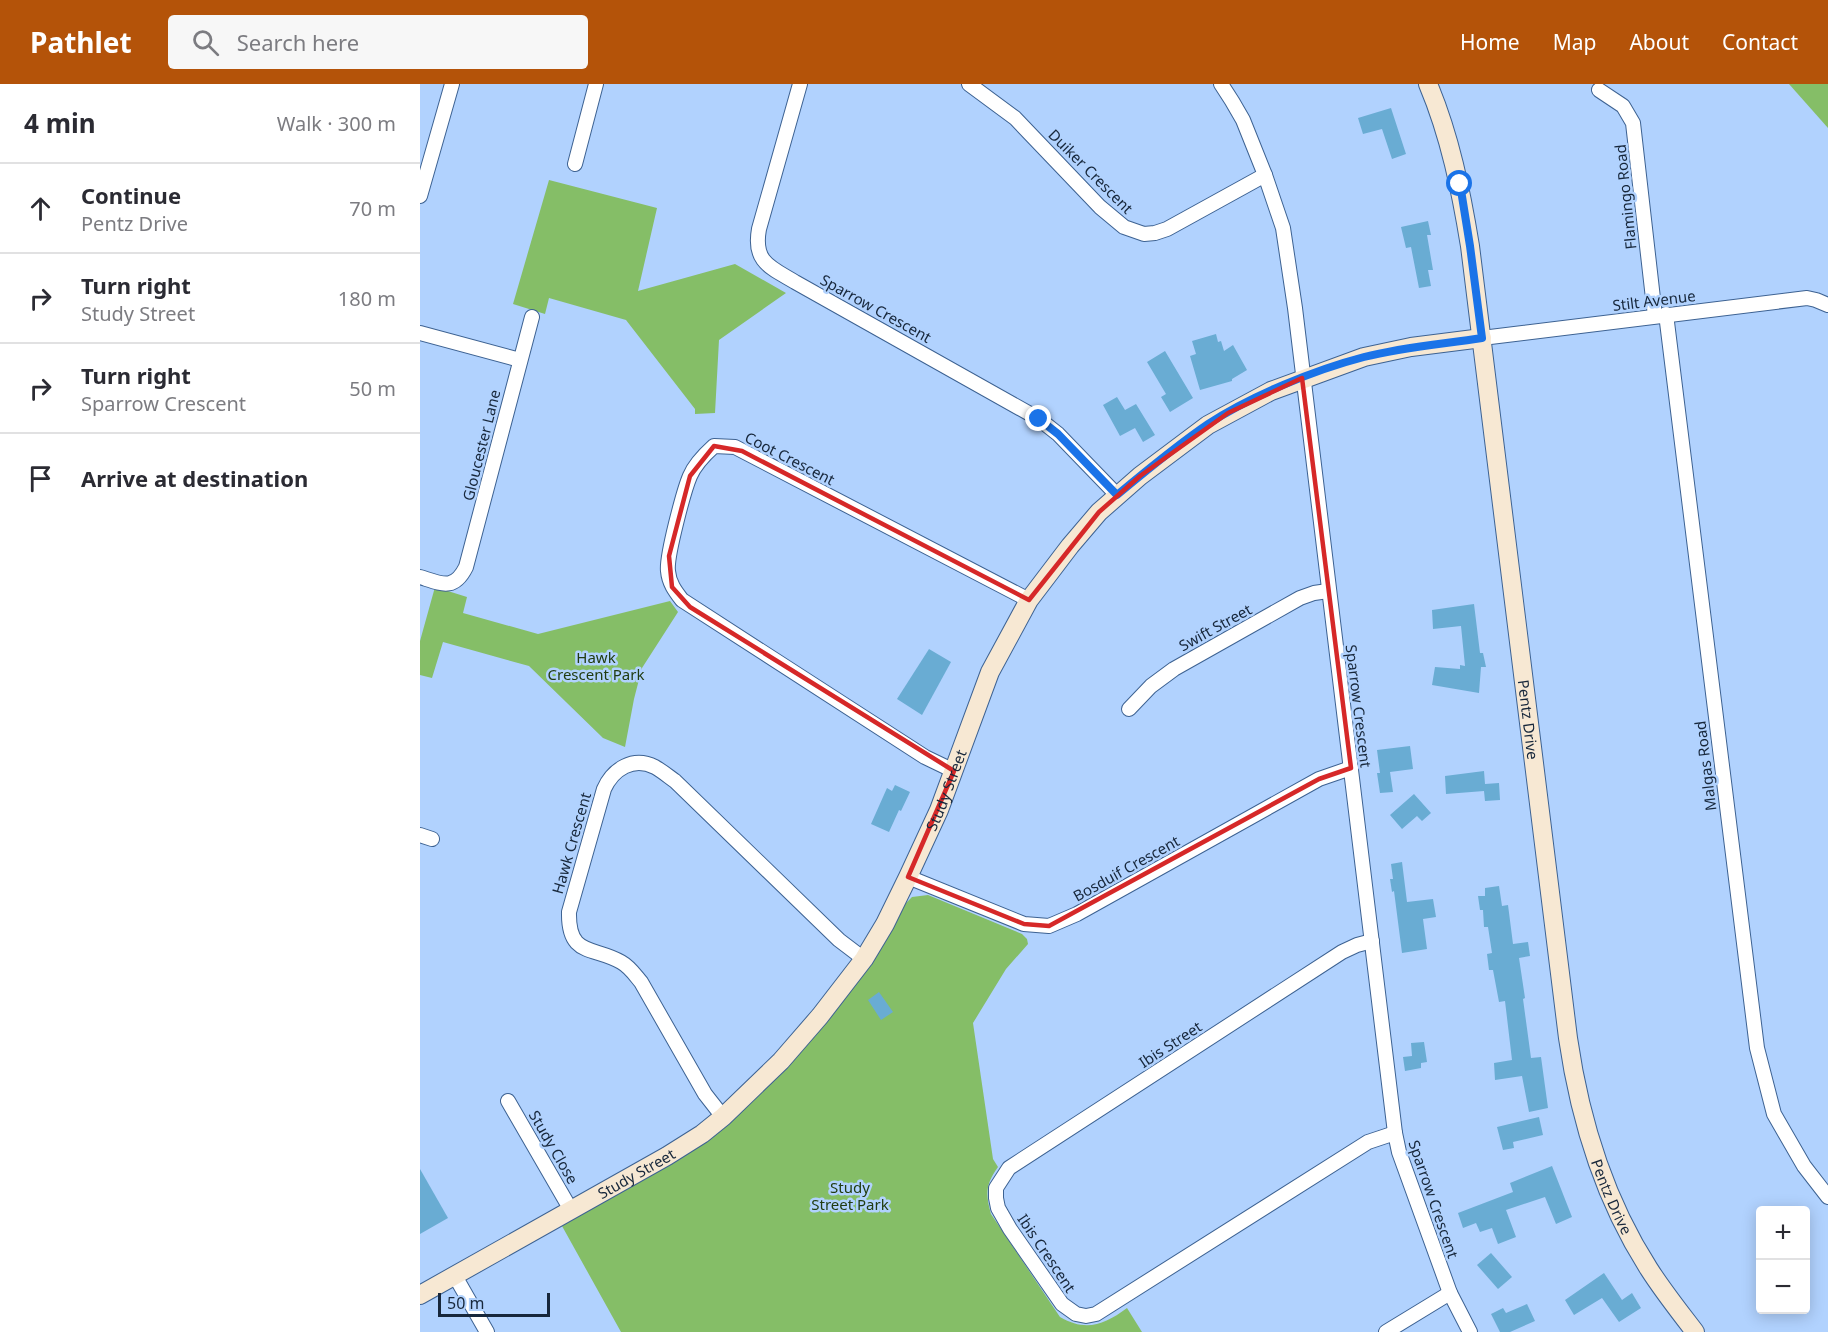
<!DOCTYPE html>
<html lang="en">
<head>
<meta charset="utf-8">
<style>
	body { margin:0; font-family:"Noto Sans",sans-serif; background:#f7f7f7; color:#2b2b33 }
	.controls { position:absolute; right:18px; bottom:18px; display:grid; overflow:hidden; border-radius:6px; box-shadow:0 3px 15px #0003 }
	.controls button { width:54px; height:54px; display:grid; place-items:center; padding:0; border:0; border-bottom:2px solid #e1e1e2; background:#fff; color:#2b2b33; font:30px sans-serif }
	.scale { position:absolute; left:18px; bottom:15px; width:112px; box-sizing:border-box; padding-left:6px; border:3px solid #17273b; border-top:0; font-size:16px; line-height:21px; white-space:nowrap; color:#17273b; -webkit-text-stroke:4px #b1d2fe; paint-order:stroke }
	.stop { position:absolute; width:18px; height:18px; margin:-14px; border:4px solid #1a73e8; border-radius:50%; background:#fff }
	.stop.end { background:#1a73e8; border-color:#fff; box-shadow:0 2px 6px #0008 }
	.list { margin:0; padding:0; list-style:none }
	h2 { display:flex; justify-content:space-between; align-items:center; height:78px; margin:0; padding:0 24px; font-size:26px }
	h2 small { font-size:20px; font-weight:400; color:#7c7c81 }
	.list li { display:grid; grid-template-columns:39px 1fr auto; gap:18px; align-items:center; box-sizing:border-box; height:90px; padding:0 24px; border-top:2px solid #e1e1e2 }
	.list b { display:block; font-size:22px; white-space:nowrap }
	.list p { margin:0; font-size:20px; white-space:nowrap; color:#7c7c81 }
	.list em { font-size:20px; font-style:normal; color:#7c7c81 }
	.icon { flex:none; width:33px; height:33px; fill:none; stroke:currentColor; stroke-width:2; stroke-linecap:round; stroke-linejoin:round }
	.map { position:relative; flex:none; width:1408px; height:1248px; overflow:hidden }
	header { display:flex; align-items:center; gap:36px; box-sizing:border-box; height:84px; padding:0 30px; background:#b45309; color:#fff }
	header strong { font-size:28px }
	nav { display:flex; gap:33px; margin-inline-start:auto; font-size:21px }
	.search { width:420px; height:54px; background:#f7f7f7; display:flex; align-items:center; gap:15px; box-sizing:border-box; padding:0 21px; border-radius:6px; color:#7c7c81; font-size:22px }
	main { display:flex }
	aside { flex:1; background:#fff }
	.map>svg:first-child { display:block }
</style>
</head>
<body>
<header>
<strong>Pathlet</strong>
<div class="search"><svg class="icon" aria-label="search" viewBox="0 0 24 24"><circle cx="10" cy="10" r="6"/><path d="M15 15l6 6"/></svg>Search here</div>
<nav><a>Home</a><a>Map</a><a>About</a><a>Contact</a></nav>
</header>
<main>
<aside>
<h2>4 min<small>Walk · 300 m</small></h2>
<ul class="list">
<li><svg class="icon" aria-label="ahead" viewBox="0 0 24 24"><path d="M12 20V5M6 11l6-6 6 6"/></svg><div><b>Continue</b><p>Pentz Drive</p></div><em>70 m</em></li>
<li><svg class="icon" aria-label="right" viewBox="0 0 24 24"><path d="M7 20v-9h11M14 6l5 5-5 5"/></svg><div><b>Turn right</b><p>Study Street</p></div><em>180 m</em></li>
<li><svg class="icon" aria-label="right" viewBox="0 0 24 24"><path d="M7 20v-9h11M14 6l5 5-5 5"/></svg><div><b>Turn right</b><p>Sparrow Crescent</p></div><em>50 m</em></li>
<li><svg class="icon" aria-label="arrive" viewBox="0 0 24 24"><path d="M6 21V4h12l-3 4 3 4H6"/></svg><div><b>Arrive at destination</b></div></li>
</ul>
</aside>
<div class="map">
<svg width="1408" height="1248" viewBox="0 0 1408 1248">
	<rect width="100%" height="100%" fill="#b1d2fe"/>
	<!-- green -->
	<g fill="#85be67">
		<polygon points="1369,0 1408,0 1408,44"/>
		<polygon points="129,96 237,124 218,207 315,180 366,209 299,256 295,329 275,330 275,325 206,236 129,214 125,230 93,220"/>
		<polygon points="15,503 47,513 43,529 118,550 250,517 258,528 222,584 214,615 205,663 183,654 109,582 23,558 12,594 0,591 0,557"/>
		<path d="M508,811l94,39 5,5 1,5 -22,25 -33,54 20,136 5,8c-12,17 -13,26 -7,47l69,103c26,15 44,8 67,-9l15,24h-521l-59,-106 150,-89 191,-231 9,-9z"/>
	</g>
	<!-- building -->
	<g fill="#69acd3">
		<polygon points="971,24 986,70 972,75 962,45 943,50 938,34"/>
		<polygon points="1008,137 1011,151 1007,151 1013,186 1008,186 1011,202 999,204 991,163 986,164 981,143"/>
		<polygon points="796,250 798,258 801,257 804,267 813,261 827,286 812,295 812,297 780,306 770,272 776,270 772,257"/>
		<polygon points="745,267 773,314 750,328 741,313 746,310 727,278"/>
		<polygon points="697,313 705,326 716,320 735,351 723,358 715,344 700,352 683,321"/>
		<polygon points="1054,520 1060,569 1063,569 1066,583 1061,583 1059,609 1012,601 1015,583 1040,585 1040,581 1045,582 1041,542 1013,545 1012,526"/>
		<polygon points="509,565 531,578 502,631 477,615"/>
		<polygon points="990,662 993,685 970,688 973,708 960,709 957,689 960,689 957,666"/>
		<polygon points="1064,687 1065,700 1079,699 1080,716 1065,717 1064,707 1026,710 1025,692"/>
		<polygon points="475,701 490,708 481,727 479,726 469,748 451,740 467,704 472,707"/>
		<polygon points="994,710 1011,729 1002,737 997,732 982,745 970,731"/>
		<polygon points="982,778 987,818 1013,815 1016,833 1003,835 1007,865 982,869 974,807 972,808 970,795 973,795 971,780"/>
		<polygon points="1079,802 1082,822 1088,821 1093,860 1108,858 1110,872 1099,874 1105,914 1103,915 1111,974 1121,973 1128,1024 1109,1028 1102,992 1075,996 1074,979 1092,976 1085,917 1079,918 1073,886 1069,886 1067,870 1072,869 1068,843 1064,843 1063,826 1060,826 1058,812 1065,812 1065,804"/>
		<polygon points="459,908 473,928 461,936 448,916"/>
		<polygon points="1004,958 1007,978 1001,979 1001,984 985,987 983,973 992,972 991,959"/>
		<polygon points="1119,1033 1123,1051 1093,1058 1094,1064 1083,1066 1077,1043"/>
		<polygon points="1132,1082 1152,1133 1136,1140 1125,1113 1086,1126 1096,1153 1078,1160 1072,1144 1060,1148 1056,1139 1043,1144 1038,1129 1093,1108 1090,1099"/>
		<polygon points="0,1085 28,1134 0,1150"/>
		<polygon points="1071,1169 1092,1193 1078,1205 1057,1181"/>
		<polygon points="1184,1189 1202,1216 1212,1209 1221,1224 1199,1238 1182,1214 1154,1231 1145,1216"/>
		<polygon points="1107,1220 1115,1237 1090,1248 1080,1248 1071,1230 1083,1224 1086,1229"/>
	</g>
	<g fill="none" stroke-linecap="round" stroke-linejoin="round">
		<!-- street casing -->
		<g stroke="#3d6292" stroke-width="16">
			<g id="street">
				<path d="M380,0l-41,145c-6,33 11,38 36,53l244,137 19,15 59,61"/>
				<polyline points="549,0 595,34 680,123 704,143 724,150 735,149 747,145 845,91"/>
				<polyline points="801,0 812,17 823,36 845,91 863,144 875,224 975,1049 979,1068 1030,1209 1050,1248"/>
				<polyline points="1179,6 1203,22 1213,39 1235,232"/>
				<polyline points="155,80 176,0"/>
				<polyline points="0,112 32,0"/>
				<polyline points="1246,230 1337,964 1354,1030 1384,1082 1408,1113"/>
				<polyline points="0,249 100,276"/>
				<polyline points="1062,254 1387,214 1396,216 1408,221"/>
				<path d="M0,493c22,7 34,14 46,-10l66,-250"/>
				<polyline points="709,625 731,602 754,585 880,514 894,509 908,507"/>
				<path d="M534,687l-29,-14 -243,-157c-7,-9 -13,-17 -14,-29 -2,-14 16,-81 22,-95 5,-12 14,-21 24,-30l21,1 294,153"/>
				<polyline points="0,751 12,755"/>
				<polyline points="488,793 604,840 629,842 657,830 899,695 931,684"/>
				<polyline points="952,857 937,861 922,868 589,1084 576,1104 576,1114 578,1124 590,1145 642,1220 656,1230 666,1232 676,1230 948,1058 975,1049"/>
				<polyline points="88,1017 151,1126"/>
				<path d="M303,1033l-18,-23 -64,-112c-6,-7 -11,-15 -20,-20 -28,-16 -53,-5 -52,-50l35,-123c9,-20 29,-33 51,-22 7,4 13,9 20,14l164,159 25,19"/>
				<polyline points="35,1192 67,1248"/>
				<polyline points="966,1248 1030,1209"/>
			</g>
		</g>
		<!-- secondary casing -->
		<g stroke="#3d6292" stroke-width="20">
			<g id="secondary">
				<path id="s1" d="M1008,0c22,52 33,107 42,162l98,792c12,83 36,161 81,231 14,22 30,42 46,63"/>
				<path id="s2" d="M0,1211l247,-139 35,-22 21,-17 58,-56 39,-45 44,-57 21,-35 23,-47 31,-67 51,-138 39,-72 41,-54 29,-34 41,-36 68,-51 63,-34 93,-34 47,-10 71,-9"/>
			</g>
		</g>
		<!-- street -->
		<use href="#street" stroke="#fff" stroke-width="14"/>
		<!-- secondary -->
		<use href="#secondary" stroke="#f7e8d3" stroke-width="18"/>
	</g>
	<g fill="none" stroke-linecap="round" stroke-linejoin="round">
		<!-- route -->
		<path stroke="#1a73e8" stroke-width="8" d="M619,335l19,15 59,61c30,-25 60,-50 91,-71 43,-28 106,-54 156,-67 39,-10 79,-13 118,-19l-12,-92 -10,-62"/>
	</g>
	<!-- marked area -->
	<path fill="none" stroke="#d62828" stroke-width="4.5" stroke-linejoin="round" d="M882,294l49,390 -32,11 -270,147 -25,-2 -116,-47 46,-106 -264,-164 -18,-20 -3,-31 21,-80 24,-30 28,5 287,149 70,-88 41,-36 88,-63z"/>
	<g text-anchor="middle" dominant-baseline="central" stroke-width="5" stroke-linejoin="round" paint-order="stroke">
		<!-- street labels -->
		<g font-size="15" fill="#17273b" stroke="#b1d2fe">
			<text transform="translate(671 87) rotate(45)">Duiker Crescent</text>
			<text transform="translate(1205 113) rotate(-96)">Flamingo Road</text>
			<text transform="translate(1234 216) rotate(-7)">Stilt Avenue</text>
			<text transform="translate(456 224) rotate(29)">Sparrow Crescent</text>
			<text transform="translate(61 361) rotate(-76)">Gloucester Lane</text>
			<text transform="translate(370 374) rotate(27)">Coot Crescent</text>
			<text transform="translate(795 543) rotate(-29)">Swift Street</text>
			<text transform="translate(939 622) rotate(83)">Sparrow Crescent</text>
			<text stroke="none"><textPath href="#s1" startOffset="645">Pentz Drive</textPath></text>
			<text transform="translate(1285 682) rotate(-97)">Malgas Road</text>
			<text stroke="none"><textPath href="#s2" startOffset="752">Study Street</textPath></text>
			<text transform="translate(151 759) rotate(-74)">Hawk Crescent</text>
			<text transform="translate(706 784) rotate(-29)">Bosduif Crescent</text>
			<text transform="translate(750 960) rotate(-33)">Ibis Street</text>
			<text transform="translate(134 1063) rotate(60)">Study Close</text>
			<text stroke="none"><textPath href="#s2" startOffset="248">Study Street</textPath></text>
			<text stroke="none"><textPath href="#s1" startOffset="1131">Pentz Drive</textPath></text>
			<text transform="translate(1014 1115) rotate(71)">Sparrow Crescent</text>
			<text transform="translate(627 1169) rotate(56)">Ibis Crescent</text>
		</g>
		<!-- park labels -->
		<g font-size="15" fill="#213c11" stroke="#b1d2fe">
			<text x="176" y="573">Hawk<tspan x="176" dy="17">Crescent Park</tspan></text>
			<text x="430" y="1103">Study<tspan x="430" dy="17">Street Park</tspan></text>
		</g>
	</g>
</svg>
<div class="controls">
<button>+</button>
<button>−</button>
</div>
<div class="scale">50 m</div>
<div class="stop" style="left:1040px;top:100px"></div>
<div class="stop end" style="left:619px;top:335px"></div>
</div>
</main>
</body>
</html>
